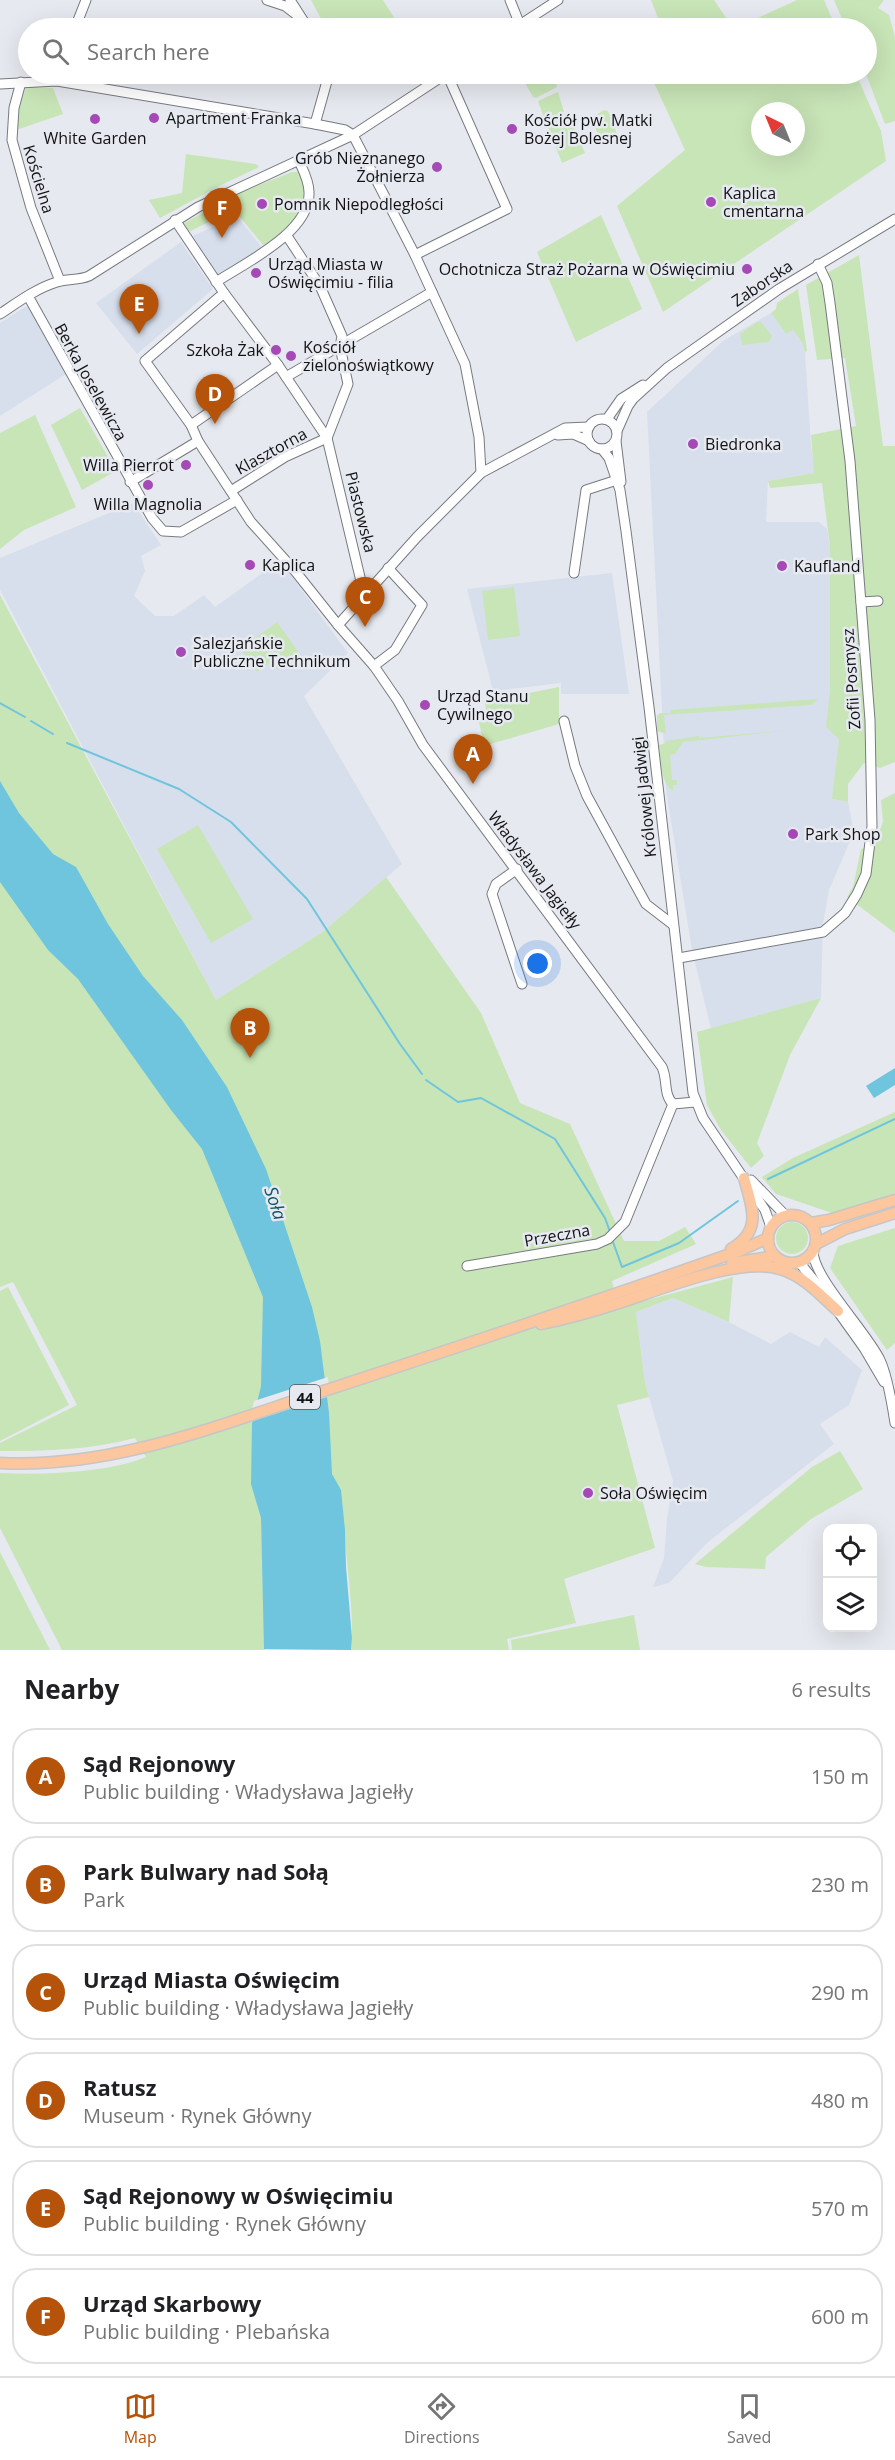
<!DOCTYPE html>
<html lang="en">
<head>
<meta charset="utf-8">
<style>
	body { margin:0; font-family:"Open Sans",sans-serif; background:#f2f2f2; color:#202124 }
	.controls { position:absolute; right:18px; bottom:18px; display:grid; overflow:hidden; border-radius:12px; box-shadow:0 6px 24px #0002 }
	.controls button { width:54px; height:54px; display:grid; place-items:center; padding:0; border:0; border-bottom:2px solid #e0e0e0; background:#fff; color:#202124; font:30px sans-serif }
	.compass { position:absolute; left:751px; top:102px; width:54px; height:54px; border-radius:50%; background:#fff; box-shadow:0 6px 24px #0002; rotate:317deg }
	.you { position:absolute; left:538px; top:964px; width:21px; height:21px; margin:-15px; border:4px solid #fff; border-radius:50%; background:#1a73e8; box-shadow:0 0 0 9px #1a73e833 }
	.badge { display:grid; place-items:center; width:39px; height:39px; border-radius:50%; background:#b45309; color:#fff; font-size:20px; font-weight:700 }
	.pin { position:absolute; translate:-50% -50px; filter:drop-shadow(0 2px 3px #0008) }
	.pin::after { content:''; position:absolute; top:32px; width:21px; height:18px; background:inherit; clip-path:polygon(0 0,100% 0,50% 100%) }
	.list { margin:0; padding:0; list-style:none }
	h2 { display:flex; justify-content:space-between; align-items:center; height:78px; margin:0; padding:0 24px; font-size:26px }
	h2 small { font-size:20px; font-weight:400; color:#757577 }
	.list li { display:grid; grid-template-columns:39px 1fr auto; gap:18px; align-items:center; box-sizing:border-box; height:96px; margin:0 12px 12px; padding:0 12px; border:2px solid #e0e0e0; border-radius:24px }
	.list b { display:block; font-size:22px; white-space:nowrap }
	.list p { margin:0; font-size:20px; white-space:nowrap; color:#757577 }
	.list em { font-size:20px; font-style:normal; color:#757577 }
	.icon { flex:none; width:33px; height:33px; fill:none; stroke:currentColor; stroke-width:2; stroke-linecap:round; stroke-linejoin:round }
	.map { position:relative; flex:none; width:895px; height:1650px; overflow:hidden }
	.search { position:absolute; background:#fff; box-shadow:0 6px 24px #0002; left:18px; right:18px; top:18px; height:66px; display:flex; align-items:center; gap:15px; box-sizing:border-box; padding:0 21px; border-radius:33px; color:#757577; font-size:22px }
	.sheet { height:726px; background:#fff }
	nav { display:flex; justify-content:space-around; align-items:center; box-sizing:border-box; height:84px; border-top:2px solid #e0e0e0; background:#fff; font-size:16px; color:#757577 }
	nav a { display:grid; justify-items:center; gap:3px }
	nav .on { color:#b45309 }
	.map>svg:first-child { display:block }
</style>
</head>
<body>
<div class="map">
<svg width="895" height="1650" viewBox="0 0 895 1650">
	<rect width="100%" height="100%" fill="#e6e9ef"/>
	<!-- built -->
	<g fill="#d8dfec">
		<polygon points="237,216 263,249 219,276 193,236"/>
		<polygon points="181,242 213,289 137,354 96,303"/>
		<polygon points="25,307 30,307 66,374 0,416 0,323"/>
		<polygon points="771,313 786,334 793,329 802,342 805,352 811,446 815,473 768,481 766,522 819,522 827,529 830,547 839,739 833,799 848,802 854,832 829,890 823,924 821,998 711,1029 692,950 666,790 647,412 723,341"/>
		<polygon points="133,503 161,545 141,556 145,571 134,596 155,616 174,616 204,595 215,607 269,568 270,561 287,562 287,570 348,653 304,696 402,864 324,931 216,1000 0,590 0,558"/>
		<polygon points="612,573 629,694 561,694 561,683 493,691 467,589"/>
		<polygon points="673,1298 729,1322 771,1344 790,1332 819,1347 825,1337 862,1370 849,1405 820,1424 834,1444 708,1542 669,1583 653,1587 664,1558 667,1519 673,1481 645,1383 636,1312"/>
	</g>
	<!-- green -->
	<g fill="#c8e5b7" fill-rule="evenodd">
		<polygon points="311,0 383,0 398,24 386,28 326,28"/>
		<polygon points="651,0 714,0 733,28 662,28"/>
		<polygon points="797,0 824,0 836,28 736,28"/>
		<polygon points="834,0 884,0 878,8 889,15 895,37 895,121 885,124 866,74 866,28 846,28"/>
		<polygon points="542,74 553,74 557,87 536,98 533,97 524,81"/>
		<path d="M650,74h206l25,57 5,30 -223,151 -46,-106 68,-56zM760,111h36v36h-36z"/>
		<polygon points="26,87 53,88 63,114 16,130 17,115"/>
		<polygon points="558,92 564,112 545,121 538,101"/>
		<polygon points="604,110 608,111 619,139 606,146 603,146 591,118"/>
		<polygon points="567,113 585,153 562,163 546,122"/>
		<polygon points="186,154 256,164 259,167 219,186 160,218 149,200 182,193"/>
		<path d="M292,172h6l7,14c-5,32 -15,43 -41,60l-30,-36 -46,22 -5,-8 53,-30z"/>
		<polygon points="601,215 642,309 576,342 537,252"/>
		<polygon points="859,255 883,446 895,446 895,762 880,768 864,763 848,784 848,802 832,799 839,739 826,727 830,691 830,547 822,483 770,488 768,481 814,473 811,435 856,426 845,358 817,360 806,285"/>
		<polygon points="798,289 807,351 805,352 802,342 793,330 786,334 771,313 776,309 777,303"/>
		<polygon points="757,322 761,322 772,336 769,342 742,345 740,334"/>
		<polygon points="80,408 116,471 82,490 51,425"/>
		<polygon points="35,415 76,507 24,530 0,549 0,433"/>
		<polygon points="514,587 520,636 488,640 482,591"/>
		<path d="M0,595l216,405 108,-69 62,-54 95,136 39,90 50,21 54,117h35l26,-14 11,17 -84,37 6,27 115,-31 -4,45 -56,-24 -37,14 9,71 4,14 -32,8 38,143 -91,31 12,44 -69,16 2,11h-158c4,-36 -5,-82 -6,-120l-87,-22 3,10 4,132h-203l-62,-122v-55c43,2 107,0 146,-16l-11,-19c-45,12 -89,13 -135,13v-8l77,-38 -64,-123 -13,5z"/>
		<polygon points="277,622 299,653 277,669 271,662 257,672 237,644 252,634 255,638"/>
		<polygon points="559,687 559,724 484,746 479,722 487,717 485,702"/>
		<polygon points="818,699 811,705 664,715 666,734 657,731 657,716 660,713 671,713 671,710"/>
		<path d="M791,730l-108,12 -8,12 -5,1 2,25h5v5h-4v6c-13,-8 -12,-32 -14,-46l7,-2v-2l33,-5v2z"/>
		<polygon points="895,793 895,933 847,897 853,887 861,849 874,845 883,822 881,800"/>
		<polygon points="198,825 253,919 211,943 157,849"/>
		<polygon points="821,998 790,1055 757,1143 764,1156 751,1168 721,1130 707,1105 697,1032"/>
		<polygon points="895,1112 895,1194 835,1214 776,1194 762,1177 793,1158"/>
		<circle cx="792" cy="1238" r="16"/>
		<polygon points="895,1228 895,1343 887,1350 830,1268 838,1246"/>
		<polygon points="8,1287 69,1405 0,1441 0,1291"/>
		<polygon points="840,1451 863,1489 811,1519 766,1557 765,1569 706,1567 695,1564 812,1467"/>
		<polygon points="0,1552 50,1650 0,1650"/>
		<polygon points="634,1615 640,1650 512,1650 511,1640"/>
	</g>
	<!-- water -->
	<g fill="#6fc5dd">
		<polygon points="0,781 19,813 53,854 76,867 108,924 143,976 182,1020 227,1087 266,1169 312,1307 320,1341 329,1413 332,1474 341,1490 345,1530 346,1567 352,1638 351,1650 264,1649 261,1518 251,1484 252,1424 261,1386 263,1297 202,1149 171,1110 78,979 48,950 0,882"/>
		<polygon points="895,1068 895,1085 874,1098 866,1086"/>
	</g>
	<!-- pier -->
	<polygon fill="#e6e9ef" points="328,1377 330,1396 249,1422 254,1401"/>
	<g fill="none" stroke-linecap="round" stroke-linejoin="round">
		<!-- stream -->
		<g stroke="#6fc5dd" stroke-width="2">
			<polyline points="0,703 25,717"/>
			<polyline points="31,721 53,734"/>
			<polyline points="67,743 179,789 231,822 307,899 400,1044 422,1074"/>
			<polyline points="426,1080 458,1102 481,1098 555,1139 605,1218 610,1232"/>
			<polyline points="768,1179 895,1119"/>
			<polyline points="613,1242 622,1267 679,1243 738,1201"/>
		</g>
		<!-- minor casing -->
		<g stroke="#777a80" stroke-width="11">
			<g id="minor">
				<polyline points="267,0 285,6 298,16"/>
				<polyline points="290,0 308,28"/>
				<polyline points="510,0 520,25"/>
				<polyline points="75,28 86,0"/>
				<polyline points="515,28 558,0"/>
				<polyline points="21,82 14,108 12,140 31,208 60,281"/>
				<polyline points="0,84 57,81 315,124 345,130 353,135 415,255 465,364 479,437 481,473"/>
				<polyline points="315,124 329,74"/>
				<polyline points="175,220 224,293"/>
				<polyline points="287,236 320,286 342,336 340,347 348,384 327,438"/>
				<polyline points="415,255 507,209 447,74"/>
				<path d="M216,282c29,-19 95,-50 93,-90 0,-11 -6,-22 -10,-31"/>
				<polyline points="28,296 152,518 163,531 181,532 237,500"/>
				<path d="M0,314c18,-12 37,-26 57,-32 11,-4 21,-1 32,-6l109,-69 155,-72 93,-61"/>
				<polyline points="286,377 432,292"/>
				<circle cx="602" cy="434" r="15"/>
				<polyline points="607,419 621,399 643,385"/>
				<polyline points="191,425 278,365"/>
				<polyline points="617,431 628,406 633,399 667,368 779,289 895,219"/>
				<polyline points="558,435 573,434 589,441"/>
				<polyline points="616,441 621,482"/>
				<polyline points="602,449 609,458 620,490 626,531 649,707 693,1093 703,1118 765,1210 771,1227"/>
				<polyline points="130,482 198,441"/>
				<polyline points="231,491 285,457 327,438"/>
				<polyline points="574,573 586,490 617,480"/>
				<path d="M364,594l-37,-156 -49,-73 -54,-72 -79,68 46,64 7,16 53,81 44,49 43,54 36,41 24,35 25,44 239,322c6,13 1,27 11,37"/>
				<polyline points="861,602 878,601"/>
				<polyline points="338,625 417,537 481,473 565,428 589,427"/>
				<polyline points="374,666 395,650 422,605 388,568"/>
				<polyline points="564,721 575,766 587,796 646,904 672,924"/>
				<polyline points="517,869 496,884 492,894 522,984"/>
				<polyline points="679,958 823,932 845,913 857,894 866,874 872,826 870,720 850,461 830,303 827,283 818,264"/>
				<polyline points="673,1104 695,1102"/>
				<polyline points="751,1180 785,1215"/>
				<path d="M813,1250c-1,27 54,82 67,110 8,17 12,44 15,63"/>
				<polyline points="799,1262 826,1295"/>
				<polyline points="467,1266 597,1244 608,1239 625,1222 673,1104"/>
				<polyline points="834,1306 864,1348 884,1382"/>
			</g>
		</g>
		<!-- major casing -->
		<g stroke="#c6c6c7" stroke-width="13">
			<g id="major">
				<circle cx="792" cy="1239" r="24"/>
				<polyline points="811,1223 829,1220 895,1200"/>
				<polyline points="816,1244 845,1229 895,1213"/>
				<path d="M731,1249c32,-18 21,-42 13,-71"/>
				<polyline points="732,1263 775,1256"/>
				<path d="M541,1324c25,-5 50,-12 75,-20 41,-13 123,-48 164,-35 24,7 40,26 58,42"/>
				<path d="M0,1463c115,6 223,-40 330,-74 137,-45 273,-90 409,-138l29,-13"/>
			</g>
		</g>
		<!-- minor -->
		<use href="#minor" stroke="#fff" stroke-width="9"/>
		<!-- major -->
		<use href="#major" stroke="#fcc69e" stroke-width="10"/>
	</g>
	<!-- markers -->
	<g fill="#a449b5" stroke="#e6e9ef" stroke-width="2">
		<circle cx="154" cy="118" r="6"/>
		<circle cx="95" cy="119" r="6"/>
		<circle cx="512" cy="129" r="6"/>
		<circle cx="437" cy="167" r="6"/>
		<circle cx="711" cy="202" r="6"/>
		<circle cx="262" cy="204" r="6"/>
		<circle cx="747" cy="269" r="6"/>
		<circle cx="256" cy="273" r="6"/>
		<circle cx="276" cy="350" r="6"/>
		<circle cx="291" cy="356" r="6"/>
		<circle cx="693" cy="444" r="6"/>
		<circle cx="186" cy="465" r="6"/>
		<circle cx="148" cy="485" r="6"/>
		<circle cx="250" cy="565" r="6"/>
		<circle cx="782" cy="566" r="6"/>
		<circle cx="181" cy="652" r="6"/>
		<circle cx="425" cy="705" r="6"/>
		<circle cx="793" cy="834" r="6"/>
		<circle cx="588" cy="1493" r="6"/>
	</g>
	<g text-anchor="middle" dominant-baseline="central" stroke-width="5" stroke-linejoin="round" paint-order="stroke">
		<!-- shield labels -->
		<rect fill="#e6e9ef" stroke="#515256" stroke-width="1.5" x="290" y="1385" width="30" height="24" rx="4.5"/>
		<g font-size="15" font-weight="bold" fill="#111215">
			<text x="305" y="1397">44</text>
		</g>
		<!-- poi labels -->
		<g font-size="16" fill="#111215" stroke="#e6e9ef" text-anchor="start">
			<text x="166" y="118">Apartment Franka</text>
			<text x="524" y="120">Kościół pw. Matki<tspan x="524" dy="18">Bożej Bolesnej</tspan></text>
			<text x="95" y="138" text-anchor="middle">White Garden</text>
			<text x="425" y="158" text-anchor="end">Grób Nieznanego<tspan x="425" dy="18">Żołnierza</tspan></text>
			<text x="723" y="193">Kaplica<tspan x="723" dy="18">cmentarna</tspan></text>
			<text x="274" y="204">Pomnik Niepodległości</text>
			<text x="268" y="264">Urząd Miasta w<tspan x="268" dy="18">Oświęcimiu - filia</tspan></text>
			<text x="735" y="269" text-anchor="end">Ochotnicza Straż Pożarna w Oświęcimiu</text>
			<text x="303" y="347">Kościół<tspan x="303" dy="18">zielonoświątkowy</tspan></text>
			<text x="264" y="350" text-anchor="end">Szkoła Żak</text>
			<text x="705" y="444">Biedronka</text>
			<text x="174" y="465" text-anchor="end">Willa Pierrot</text>
			<text x="148" y="504" text-anchor="middle">Willa Magnolia</text>
			<text x="262" y="565">Kaplica</text>
			<text x="794" y="566">Kaufland</text>
			<text x="193" y="643">Salezjańskie<tspan x="193" dy="18">Publiczne Technikum</tspan></text>
			<text x="437" y="696">Urząd Stanu<tspan x="437" dy="18">Cywilnego</tspan></text>
			<text x="805" y="834">Park Shop</text>
			<text x="600" y="1493">Soła Oświęcim</text>
		</g>
		<!-- street labels -->
		<g font-size="16" fill="#111215" stroke="#e6e9ef">
			<text transform="translate(39 179) rotate(73)">Kościelna</text>
			<text transform="translate(762 283) rotate(-34)">Zaborska</text>
			<text transform="translate(91 382) rotate(61)">Berka Joselewicza</text>
			<text transform="translate(271 451) rotate(-29)">Klasztorna</text>
			<text transform="translate(361 512) rotate(76)">Piastowska</text>
			<text transform="translate(851 679) rotate(-94)">Zofii Posmysz</text>
			<text transform="translate(644 797) rotate(-96)">Królowej Jadwigi</text>
			<text transform="translate(535 870) rotate(53)">Władysława Jagiełły</text>
			<text transform="translate(557 1235) rotate(-10)">Przeczna</text>
		</g>
		<!-- water labels -->
		<g font-size="18" font-style="italic" fill="#0c5768" stroke="#e6e9ef">
			<text transform="translate(276 1203) rotate(72)">Soła</text>
		</g>
	</g>
</svg>
<div class="controls">
<button><svg class="icon" aria-label="locate" viewBox="0 0 24 24"><circle cx="12" cy="12" r="6"/><path d="M12 2v4M12 18v4M2 12h4M18 12h4"/></svg></button>
<button><svg class="icon" aria-label="layers" viewBox="0 0 24 24"><path d="M12 4l9 5-9 5-9-5zM3 14l9 5 9-5"/></svg></button>
</div>
<svg class="compass" viewBox="-18 -18 36 36"><path d="M0-13l5 13h-10z" fill="#e53935"/><path d="M0 13l5-13h-10z" fill="#757577"/></svg>
<div class="you"></div>
<div class="pin badge" style="left:473px;top:784px">A</div>
<div class="pin badge" style="left:250px;top:1058px">B</div>
<div class="pin badge" style="left:365px;top:627px">C</div>
<div class="pin badge" style="left:215px;top:424px">D</div>
<div class="pin badge" style="left:139px;top:334px">E</div>
<div class="pin badge" style="left:222px;top:238px">F</div>
<div class="search"><svg class="icon" aria-label="search" viewBox="0 0 24 24"><circle cx="10" cy="10" r="6"/><path d="M15 15l6 6"/></svg>Search here</div>
</div>
<section class="sheet">
<h2>Nearby<small>6 results</small></h2>
<ul class="list">
<li><span class="badge">A</span><div><b>Sąd Rejonowy</b><p>Public building · Władysława Jagiełły</p></div><em>150 m</em></li>
<li><span class="badge">B</span><div><b>Park Bulwary nad Sołą</b><p>Park</p></div><em>230 m</em></li>
<li><span class="badge">C</span><div><b>Urząd Miasta Oświęcim</b><p>Public building · Władysława Jagiełły</p></div><em>290 m</em></li>
<li><span class="badge">D</span><div><b>Ratusz</b><p>Museum · Rynek Główny</p></div><em>480 m</em></li>
<li><span class="badge">E</span><div><b>Sąd Rejonowy w Oświęcimiu</b><p>Public building · Rynek Główny</p></div><em>570 m</em></li>
<li><span class="badge">F</span><div><b>Urząd Skarbowy</b><p>Public building · Plebańska</p></div><em>600 m</em></li>
</ul>
</section>
<nav>
<a class="on"><svg class="icon" aria-label="map" viewBox="0 0 24 24"><path d="M3 6l6-2 6 2 6-2v14l-6 2-6-2-6 2zM9 4v14M15 6v14"/></svg>Map</a>
<a><svg class="icon" aria-label="directions" viewBox="0 0 24 24"><path d="M12 3l9 9-9 9-9-9zM9 14v-3h6M13 9l2 2-2 2"/></svg>Directions</a>
<a><svg class="icon" aria-label="saved" viewBox="0 0 24 24"><path d="M7 4h10v16l-5-4-5 4z"/></svg>Saved</a>
</nav>
</body>
</html>
